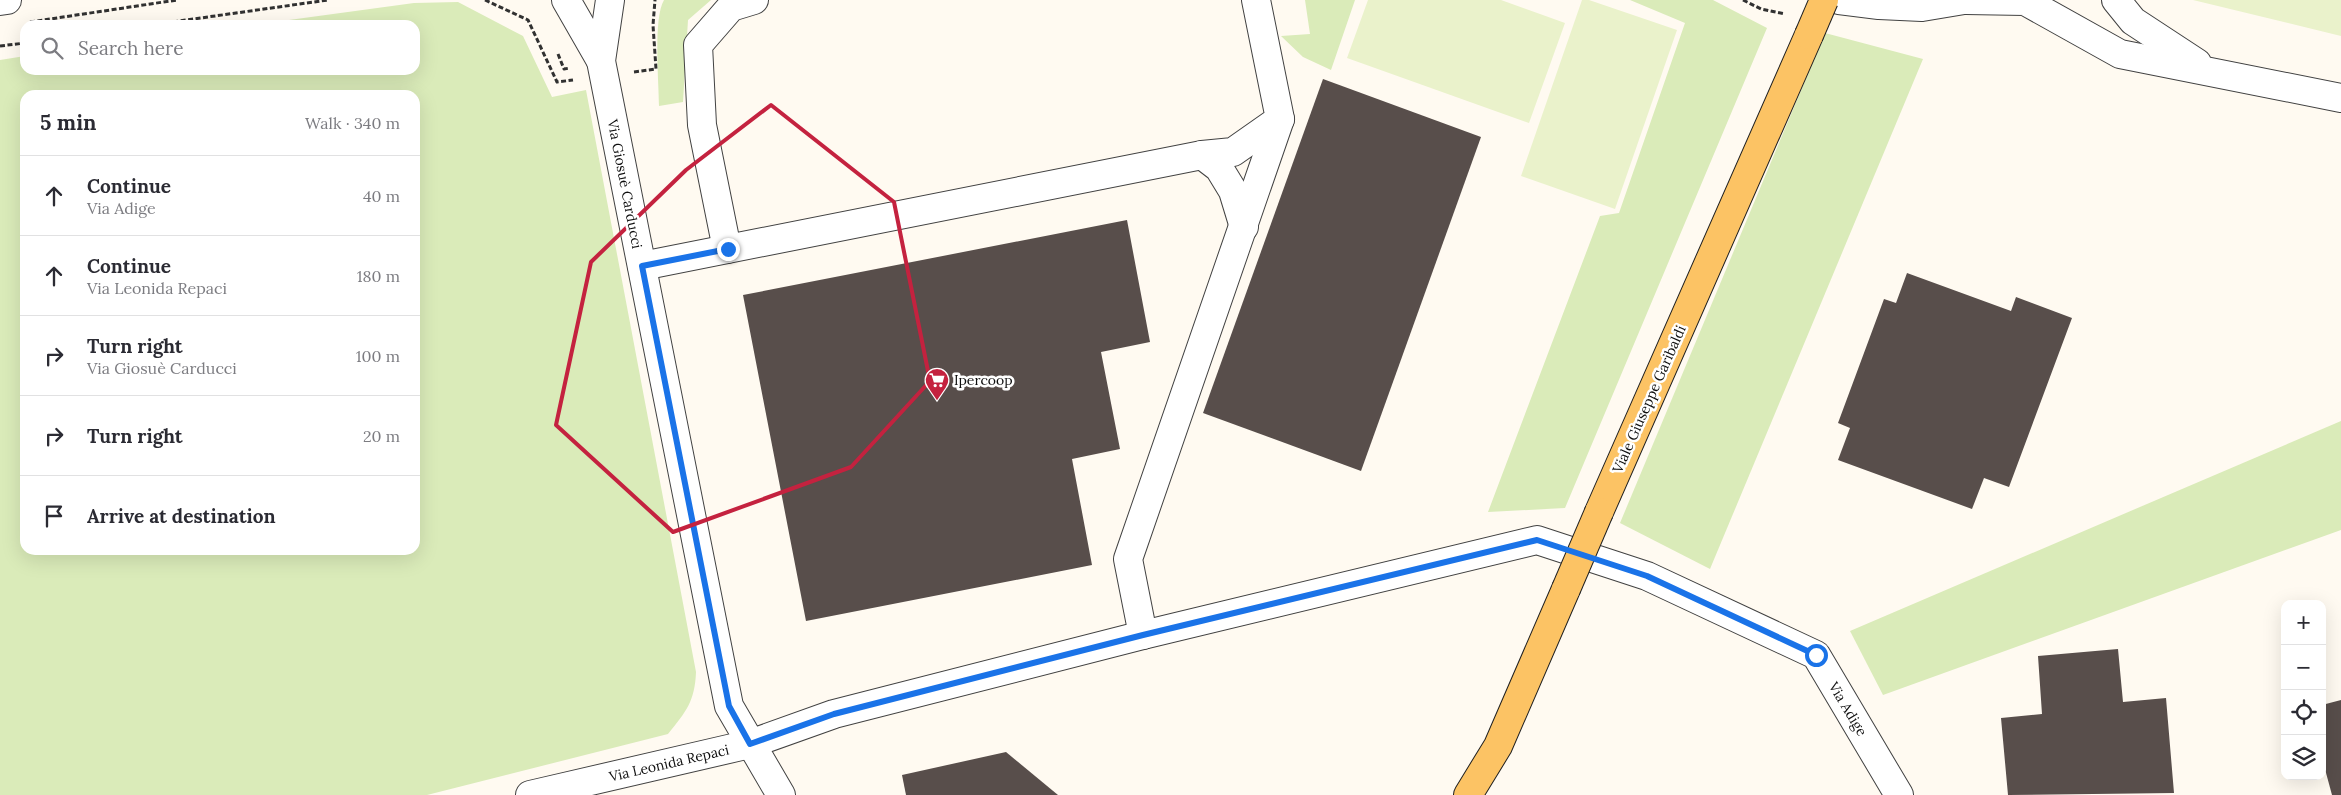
<!DOCTYPE html>
<html lang="en">
<head>
<meta charset="utf-8">
<style>
	body { margin:0; font-family:Lora,serif; background:#f2f2f3; color:#2b2b33 }
	.controls { position:absolute; right:15px; bottom:15px; display:grid; overflow:hidden; border-radius:10px; box-shadow:0 5px 20px #0002 }
	.controls button { width:45px; height:45px; display:grid; place-items:center; padding:0; border:0; border-bottom:1px solid #e1e1e2; background:#fff; color:#2b2b33; font:25px sans-serif }
	.stop { position:absolute; width:15px; height:15px; margin:-11px; border:4px solid #1a73e8; border-radius:50%; background:#fff }
	.stop.end { background:#1a73e8; border-color:#fff; box-shadow:0 1px 5px #0008 }
	.list { margin:0; padding:0; list-style:none }
	h2 { display:flex; justify-content:space-between; align-items:center; height:65px; margin:0; padding:0 20px; font-size:21px }
	h2 small { font-size:16px; font-weight:400; color:#7c7c81 }
	.list li { display:grid; grid-template-columns:32px 1fr auto; gap:15px; align-items:center; box-sizing:border-box; height:80px; padding:0 20px; border-top:1px solid #e1e1e2 }
	.list b { display:block; font-size:19px; white-space:nowrap }
	.list p { margin:0; font-size:16px; white-space:nowrap; color:#7c7c81 }
	.list em { font-size:16px; font-style:normal; color:#7c7c81 }
	.icon { flex:none; width:28px; height:28px; fill:none; stroke:currentColor; stroke-width:2; stroke-linecap:round; stroke-linejoin:round }
	.map { position:relative; flex:none; width:2341px; height:795px; overflow:hidden }
	.search { position:absolute; background:#fff; box-shadow:0 5px 20px #0002; left:20px; top:20px; width:400px; height:55px; display:flex; align-items:center; gap:12px; box-sizing:border-box; padding:0 18px; border-radius:15px; color:#7c7c81; font-size:19px }
	.panel { position:absolute; background:#fff; box-shadow:0 5px 20px #0002; left:20px; top:90px; width:400px; height:465px; border-radius:15px }
	.map>svg:first-child { display:block }
</style>
</head>
<body>
<div class="map">
<svg width="2341" height="795" viewBox="0 0 2341 795">
	<rect width="100%" height="100%" fill="#fffaf1"/>
	<!-- green -->
	<g fill="#daebb9" fill-rule="evenodd">
		<path d="M664,0h47l-23,20 -5,82 -24,4c0,-24 -6,-88 5,-106z"/>
		<polygon points="1305,0 1355,0 1331,70 1303,57 1281,36 1310,34"/>
		<polygon points="1630,0 1713,0 1767,28 1565,508 1488,512 1600,216 1619,213 1685,23"/>
		<path d="M458,2l65,34 29,61 34,-7 110,582c-1,29 -10,40 -28,62l-241,61h-427v-735l25,-4v14h390v-45h-163l162,-22zM25,95h390v455h-390z"/>
		<polygon points="1825,33 1923,59 1710,569 1620,523"/>
		<polygon points="2341,421 2341,530 1883,695 1850,631"/>
	</g>
	<!-- pitch -->
	<g fill="#eaf2cb">
		<polygon points="1368,0 1501,0 1565,23 1529,123 1347,58"/>
		<polygon points="1582,0 1589,0 1677,30 1615,209 1521,176"/>
		<polygon points="2193,0 2341,0 2341,36"/>
	</g>
	<!-- building -->
	<g fill="#584e4b">
		<polygon points="1323,79 1481,137 1361,471 1203,413"/>
		<polygon points="1127,220 1150,342 1101,352 1120,449 1072,459 1092,565 806,621 743,295"/>
		<polygon points="1907,273 2011,311 2016,297 2072,318 2009,487 1984,478 1972,509 1838,460 1850,428 1838,423 1884,299 1896,303"/>
		<polygon points="2118,649 2123,702 2166,698 2174,793 2008,795 2001,718 2042,714 2038,656"/>
		<polygon points="2341,700 2341,795 2332,795 2322,758 2322,705"/>
		<polygon points="1006,752 1058,795 906,795 902,775"/>
	</g>
	<g fill="none" stroke-linecap="round" stroke-linejoin="round">
		<!-- minor casing -->
		<g stroke="#424242" stroke-width="30">
			<g id="minor">
				<polyline points="566,0 601,61"/>
				<polyline points="610,0 601,61 729,706 781,795"/>
				<polyline points="1839,0 1879,5 1922,7 1964,0"/>
				<polyline points="1966,0 2025,1 2120,54 2341,98"/>
				<polyline points="2116,0 2133,21 2197,63"/>
				<polyline points="0,1 7,0"/>
				<polyline points="1202,155 1219,168 1233,191 1244,227"/>
				<polyline points="727,249 702,125 698,45 731,7 754,0"/>
				<polyline points="642,266 1202,155 1233,152 1280,119 1256,0"/>
				<polyline points="1143,635 1128,559 1280,119"/>
				<polyline points="530,795 750,744 834,714 1143,635 1537,540 1647,576 1816,655 1899,795"/>
			</g>
		</g>
		<!-- major casing -->
		<g stroke="#202020" stroke-width="30">
			<g id="major">
				<polyline points="1599,512 1809,35"/>
				<polyline points="1468,795 1498,746 1566,589"/>
			</g>
		</g>
		<!-- path -->
		<g stroke="#313131" stroke-width="3" stroke-dasharray="5 2.5" stroke-linecap="butt">
			<polyline points="485,0 528,20 557,82 573,80"/>
			<polyline points="1743,0 1761,9 1785,14"/>
			<polyline points="30,22 177,0"/>
			<polyline points="151,25 328,0"/>
			<polyline points="0,46 25,43"/>
			<polyline points="558,54 564,69 570,68"/>
			<polyline points="634,72 656,69 653,25 655,0"/>
		</g>
		<!-- minor -->
		<use href="#minor" stroke="#fff" stroke-width="28"/>
		<!-- major -->
		<use href="#major" stroke="#fcc364" stroke-width="28"/>
		<!-- major-bridge casing -->
		<g stroke="#202020" stroke-width="30" stroke-linecap="butt">
			<g id="major-bridge">
				<polyline points="1809,35 1824,0"/>
				<polyline points="1566,589 1599,512"/>
			</g>
		</g>
		<!-- major-bridge -->
		<use href="#major-bridge" stroke="#fcc364" stroke-width="28"/>
	</g>
	<g fill="none" stroke-linecap="round" stroke-linejoin="round">
		<!-- route -->
		<polyline stroke="#1a73e8" stroke-width="6" points="728,249 642,266 729,706 750,744 834,714 1143,635 1537,540 1647,576 1816,655"/>
	</g>
	<!-- marked area -->
	<path fill="none" stroke="#c4223f" stroke-width="4" stroke-linejoin="round" d="M771,105l123,97 36,179 -79,86 -178,65 -117,-107 35,-163 95,-92z"/>
	<!-- icons -->
	<defs>
		<g id="supermarket-pin" transform="scale(1.25)"><path d="M0 17L-7.5 6A9.5 9.5 0 1 1 7.5 6Z" fill="#c4223f" stroke="#fff"/><path d="M-6-5.5h2.5l.6 2H6L4.5 2H-2.5L-4.4-4H-6ZM-1.5 3.2a1.3 1.3 0 1 0 .1 0ZM3 3.2a1.3 1.3 0 1 0 .1 0Z" fill="#fff"/></g>
	</defs>
	<g fill-rule="evenodd">
		<use href="#supermarket-pin" x="937" y="380"/>
	</g>
	<g text-anchor="middle" dominant-baseline="central" stroke-width="5" stroke-linejoin="round" paint-order="stroke">
		<!-- street labels -->
		<g font-size="14" fill="#0f0f0f" stroke="#fff">
			<text transform="translate(625 184) rotate(79)">Via Giosuè Carducci</text>
			<text transform="translate(1649 399) rotate(-66)">Viale Giuseppe Garibaldi</text>
			<text transform="translate(1848 709) rotate(59)">Via Adige</text>
			<text transform="translate(669 763) rotate(-13)">Via Leonida Repaci</text>
		</g>
		<!-- poi labels -->
		<g font-size="14" fill="#0f0f0f" stroke="#fff" text-anchor="start">
			<text x="954" y="380">Ipercoop</text>
		</g>
	</g>
</svg>
<div class="controls">
<button>+</button>
<button>−</button>
<button><svg class="icon" aria-label="locate" viewBox="0 0 24 24"><circle cx="12" cy="12" r="6"/><path d="M12 2v4M12 18v4M2 12h4M18 12h4"/></svg></button>
<button><svg class="icon" aria-label="layers" viewBox="0 0 24 24"><path d="M12 4l9 5-9 5-9-5zM3 14l9 5 9-5"/></svg></button>
</div>
<div class="stop" style="left:1816px;top:655px"></div>
<div class="stop end" style="left:728px;top:249px"></div>
<div class="search"><svg class="icon" aria-label="search" viewBox="0 0 24 24"><circle cx="10" cy="10" r="6"/><path d="M15 15l6 6"/></svg>Search here</div>
<section class="panel">
<h2>5 min<small>Walk · 340 m</small></h2>
<ul class="list">
<li><svg class="icon" aria-label="ahead" viewBox="0 0 24 24"><path d="M12 20V5M6 11l6-6 6 6"/></svg><div><b>Continue</b><p>Via Adige</p></div><em>40 m</em></li>
<li><svg class="icon" aria-label="ahead" viewBox="0 0 24 24"><path d="M12 20V5M6 11l6-6 6 6"/></svg><div><b>Continue</b><p>Via Leonida Repaci</p></div><em>180 m</em></li>
<li><svg class="icon" aria-label="right" viewBox="0 0 24 24"><path d="M7 20v-9h11M14 6l5 5-5 5"/></svg><div><b>Turn right</b><p>Via Giosuè Carducci</p></div><em>100 m</em></li>
<li><svg class="icon" aria-label="right" viewBox="0 0 24 24"><path d="M7 20v-9h11M14 6l5 5-5 5"/></svg><div><b>Turn right</b></div><em>20 m</em></li>
<li><svg class="icon" aria-label="arrive" viewBox="0 0 24 24"><path d="M6 21V4h12l-3 4 3 4H6"/></svg><div><b>Arrive at destination</b></div></li>
</ul>
</section>
</div>
</body>
</html>
